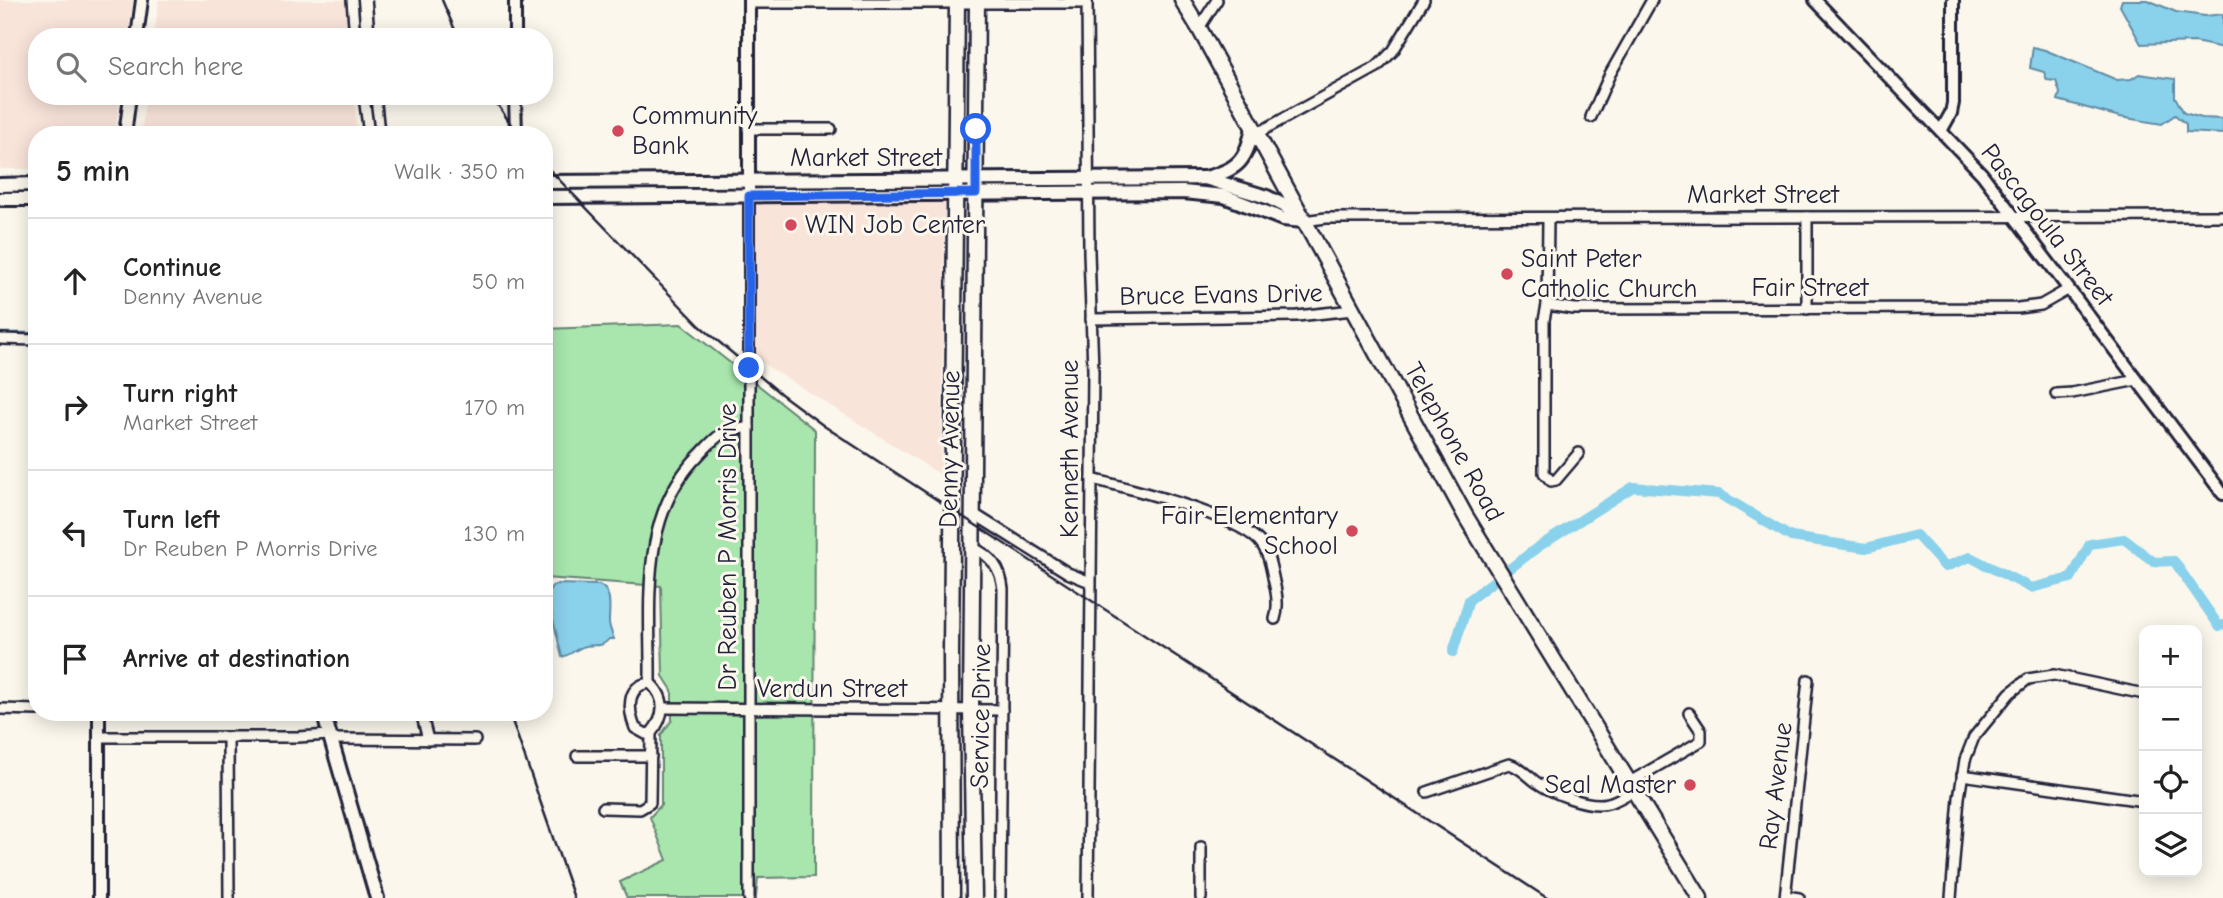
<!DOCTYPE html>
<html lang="en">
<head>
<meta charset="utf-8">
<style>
	body { margin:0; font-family:"Comic Neue",sans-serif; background:#f2f2f2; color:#222 }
	.controls { position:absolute; right:21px; bottom:21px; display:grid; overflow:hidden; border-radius:14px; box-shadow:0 4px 18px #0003 }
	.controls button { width:63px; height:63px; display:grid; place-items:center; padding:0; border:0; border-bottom:2px solid #e0e0e0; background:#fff; color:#222; font:35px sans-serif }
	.stop { position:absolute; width:21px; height:21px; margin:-16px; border:5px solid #2563eb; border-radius:50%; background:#fff }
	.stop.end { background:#2563eb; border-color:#fff; box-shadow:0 2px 7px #0008 }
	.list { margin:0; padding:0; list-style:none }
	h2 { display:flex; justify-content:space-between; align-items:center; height:91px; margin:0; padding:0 28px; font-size:30px }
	h2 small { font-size:23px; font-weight:400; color:#767676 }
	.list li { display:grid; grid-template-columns:46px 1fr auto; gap:21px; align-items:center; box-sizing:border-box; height:126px; padding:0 28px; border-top:2px solid #e0e0e0 }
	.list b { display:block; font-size:26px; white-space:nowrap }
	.list p { margin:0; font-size:23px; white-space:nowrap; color:#767676 }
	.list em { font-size:23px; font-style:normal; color:#767676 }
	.icon { flex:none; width:38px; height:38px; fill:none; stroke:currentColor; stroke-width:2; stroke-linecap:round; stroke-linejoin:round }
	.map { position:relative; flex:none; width:2223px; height:898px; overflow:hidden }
	.search { position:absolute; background:#fff; box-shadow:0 4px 18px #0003; left:28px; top:28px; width:525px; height:77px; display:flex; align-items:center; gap:18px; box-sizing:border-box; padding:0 24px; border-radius:28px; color:#767676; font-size:26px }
	.panel { position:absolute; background:#fff; box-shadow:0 4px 18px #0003; left:28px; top:126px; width:525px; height:595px; border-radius:28px }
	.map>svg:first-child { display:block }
</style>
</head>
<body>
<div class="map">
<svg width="2223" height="898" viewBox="0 0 2223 898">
	<rect width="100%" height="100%" fill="#fbf7ec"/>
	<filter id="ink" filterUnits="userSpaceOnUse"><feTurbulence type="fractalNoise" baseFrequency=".0143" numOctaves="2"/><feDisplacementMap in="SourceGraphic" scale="14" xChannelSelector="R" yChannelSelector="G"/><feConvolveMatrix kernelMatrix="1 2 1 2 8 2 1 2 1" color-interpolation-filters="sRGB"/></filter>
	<g filter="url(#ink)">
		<!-- built -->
		<g fill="#f9e4da">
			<polygon points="0,0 133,0 128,37 37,37 37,96 120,96 115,135 37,135 37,169 0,169"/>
			<polygon points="159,0 345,0 348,37 154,37"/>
			<polygon points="146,96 354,96 357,135 141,135"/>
			<polygon points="756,201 945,202 941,475 756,359"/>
		</g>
		<!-- green -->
		<polygon fill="#a8e6ad" stroke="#658474" stroke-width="2" points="681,324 815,430 814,877 758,878 756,898 627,898 620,882 667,860 650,817 661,805 661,735 672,720 672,690 663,676 661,586 544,578 544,329"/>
		<!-- water -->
		<g fill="#8ad1eb" stroke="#608ba5" stroke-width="2">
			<polygon points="2122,0 2148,0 2176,12 2205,16 2223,14 2223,48 2195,42 2141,44 2120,6"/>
			<polygon points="2033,47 2045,50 2117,80 2131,79 2139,74 2175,79 2175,97 2184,113 2202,118 2223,119 2223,134 2186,132 2186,124 2175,115 2162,124 2120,117 2058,100 2060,93 2056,81 2047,80 2044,72 2030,68"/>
			<path d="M558,584l41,1c14,6 10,23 10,37 0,5 3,11 5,17h-5c-8,10 -16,4 -27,8 -7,3 -12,8 -20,10l-15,-63 5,-8z"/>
		</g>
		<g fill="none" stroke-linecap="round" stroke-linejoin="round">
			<!-- stream -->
			<polyline stroke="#608ba5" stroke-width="2.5" points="0,333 37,333"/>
			<!-- canal -->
			<polyline stroke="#8ad1eb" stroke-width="10" points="1453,652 1469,600 1538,547 1633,487 1719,494 1791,537 1866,548 1916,535 1945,567 1970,557 2031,588 2071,578 2090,544 2124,539 2154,562 2174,561 2219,626 2223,625"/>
			<!-- minor casing -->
			<g stroke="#22223b" stroke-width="14">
				<g id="minor">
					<polyline points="352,0 355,37"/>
					<polyline points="1087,0 1089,252 1093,370 1088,898"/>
					<polyline points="749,3 1087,3"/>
					<polyline points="1199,28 1217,0"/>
					<polyline points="364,96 369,135"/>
					<polyline points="1591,117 1610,74 1652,0"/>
					<polyline points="748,129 831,129"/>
					<polyline points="1256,134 1377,67 1393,51 1424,0"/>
					<polyline points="749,196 749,898"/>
					<polyline points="1807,217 1807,309"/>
					<polyline points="1548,219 1547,305 1544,320 1544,473 1551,481 1556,480 1579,453"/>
					<polyline points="1303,221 1326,218 2223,216"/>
					<polyline points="1547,305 1574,309 2018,308 2041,305 2069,289"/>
					<polyline points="1091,319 1297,316 1353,310"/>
					<polyline points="0,339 37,340"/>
					<polyline points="2056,394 2072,393 2137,380"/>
					<path d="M1092,479c37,9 143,36 167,62 10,11 12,27 15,41 3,12 5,25 1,37"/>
					<polyline points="974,514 1068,573 1090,582"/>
					<path d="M973,548c19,8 28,21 30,41l-3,309"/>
					<path d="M650,683c1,-79 -12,-167 49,-228 7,-7 15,-17 24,-22 7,-3 18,-4 26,-6"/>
					<path d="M650,683c17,15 15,34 1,50l-5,1 -11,-6c-7,-18 -9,-43 15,-45z"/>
					<polyline points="663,708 1002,710"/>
					<polyline points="0,709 37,710"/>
					<polyline points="421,712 428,740"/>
					<polyline points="99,737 298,737 329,735"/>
					<polyline points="228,737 229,898"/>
					<polyline points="331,739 475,740"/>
					<polyline points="577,756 651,756"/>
					<polyline points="1962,775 2144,801"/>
					<polyline points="1628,783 1701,741 1701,731 1689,713"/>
					<path d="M1427,792l82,-28c11,3 18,11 27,18 16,11 53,26 72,21 9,-2 17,-8 25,-12"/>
					<polyline points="603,808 640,809 650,803 651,733"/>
					<polyline points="1786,896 1799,898"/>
					<polyline points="1201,898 1201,847"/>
					<polyline points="1785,898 1808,680"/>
					<polyline points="1951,898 1959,798 1965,760 1974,737 2010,693 2028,679 2054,675 2144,694"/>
				</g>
			</g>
			<!-- tertiary casing -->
			<g stroke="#22223b" stroke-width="16">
				<g id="tertiary">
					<polyline points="515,0 515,37"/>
					<polyline points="1815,0 1982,174 2223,494"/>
					<polyline points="137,37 142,0"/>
					<polyline points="515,96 516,135"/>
					<polyline points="1941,131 1951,113 1953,103 1953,0"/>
					<polyline points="125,135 130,96"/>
					<polyline points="749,196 749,0"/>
					<polyline points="99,712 99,898"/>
				</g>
			</g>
			<!-- secondary casing -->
			<g stroke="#22223b" stroke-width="18">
				<g id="secondary">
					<path d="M1205,178c33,-8 42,-18 48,-51"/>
					<polyline points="544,182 1205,178 1267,197 1285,206 1303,221"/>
					<polyline points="0,185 37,184"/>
					<polyline points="544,197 1183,192 1224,196 1283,219 1303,221"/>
					<polyline points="0,199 37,199"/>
					<polyline points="323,712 377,898"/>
				</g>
			</g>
			<!-- primary casing -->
			<g stroke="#22223b" stroke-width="19">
				<g id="primary">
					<polyline points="1182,0 1199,28 1466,517 1700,898"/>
					<polyline points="952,898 951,653 957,0"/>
					<polyline points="974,898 971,710 977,0"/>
				</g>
			</g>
			<!-- minor -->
			<use href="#minor" stroke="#fbf7ec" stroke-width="9"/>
			<!-- tertiary -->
			<use href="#tertiary" stroke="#fbf7ec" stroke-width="10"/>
			<!-- secondary -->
			<use href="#secondary" stroke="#fbf7ec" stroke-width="12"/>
			<!-- primary -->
			<use href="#primary" stroke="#fbf7ec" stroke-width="14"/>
			<!-- rail -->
			<g stroke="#22223b" stroke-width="2.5">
				<polyline points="372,0 375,37"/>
				<polyline points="442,0 458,37"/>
				<polyline points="381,96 385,135"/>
				<polyline points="492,96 518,135"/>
				<polyline points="544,164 700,326 781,394 824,426 1547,898"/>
				<polyline points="509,712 574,898"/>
			</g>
		</g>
	</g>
	<g fill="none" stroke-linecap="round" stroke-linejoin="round" filter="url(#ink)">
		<!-- route -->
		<polyline stroke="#2563eb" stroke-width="9" points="749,368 749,196 976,193 976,129"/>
	</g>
	<!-- markers -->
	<g fill="#d1495b" stroke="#fbf7ec" stroke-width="2.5">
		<circle cx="618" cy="131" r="7"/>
		<circle cx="791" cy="225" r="7"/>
		<circle cx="1507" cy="274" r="7"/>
		<circle cx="1352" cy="531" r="7"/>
		<circle cx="1690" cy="785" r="7"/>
	</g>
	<g text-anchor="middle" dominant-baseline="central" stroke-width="6" stroke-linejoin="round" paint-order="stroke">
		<!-- poi labels -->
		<g font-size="26" fill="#22223b" stroke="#fbf7ec" text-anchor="start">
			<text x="632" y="116">Community<tspan x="632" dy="30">Bank</tspan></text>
			<text x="805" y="225">WIN Job Center</text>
			<text x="1521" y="259">Saint Peter<tspan x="1521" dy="30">Catholic Church</tspan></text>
			<text x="1338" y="516" text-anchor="end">Fair Elementary<tspan x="1338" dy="30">School</tspan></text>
			<text x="1676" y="785" text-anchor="end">Seal Master</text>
		</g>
		<!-- street labels -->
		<g font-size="26" fill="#22223b" stroke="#fbf7ec">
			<text x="866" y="158">Market Street</text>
			<text x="1763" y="195">Market Street</text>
			<text transform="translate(2047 225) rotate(52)">Pascagoula Street</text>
			<text x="1810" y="288">Fair Street</text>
			<text transform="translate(1221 295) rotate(-1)">Bruce Evans Drive</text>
			<text transform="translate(1454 442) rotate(61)">Telephone Road</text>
			<text transform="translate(950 449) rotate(-89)">Denny Avenue</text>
			<text transform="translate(1070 449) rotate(-90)">Kenneth Avenue</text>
			<text transform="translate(728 547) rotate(-90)">Dr Reuben P Morris Drive</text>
			<text x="832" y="689">Verdun Street</text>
			<text transform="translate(981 716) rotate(-89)">Service Drive</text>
			<text transform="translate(1776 786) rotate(-83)">Ray Avenue</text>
		</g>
	</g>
</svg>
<div class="controls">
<button>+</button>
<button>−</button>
<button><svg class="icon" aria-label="locate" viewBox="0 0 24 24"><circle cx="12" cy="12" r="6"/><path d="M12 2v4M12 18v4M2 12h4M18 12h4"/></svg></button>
<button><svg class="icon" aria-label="layers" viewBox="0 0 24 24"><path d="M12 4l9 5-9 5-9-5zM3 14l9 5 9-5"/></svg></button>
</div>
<div class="stop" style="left:976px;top:129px"></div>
<div class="stop end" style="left:749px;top:368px"></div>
<div class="search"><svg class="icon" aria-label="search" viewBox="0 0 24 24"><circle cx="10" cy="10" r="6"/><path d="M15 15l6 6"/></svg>Search here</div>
<section class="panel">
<h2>5 min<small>Walk · 350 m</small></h2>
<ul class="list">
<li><svg class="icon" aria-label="ahead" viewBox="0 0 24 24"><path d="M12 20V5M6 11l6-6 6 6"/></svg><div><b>Continue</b><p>Denny Avenue</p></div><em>50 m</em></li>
<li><svg class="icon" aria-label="right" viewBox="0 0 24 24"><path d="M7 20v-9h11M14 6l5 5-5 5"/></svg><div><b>Turn right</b><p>Market Street</p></div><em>170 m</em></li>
<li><svg class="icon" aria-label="left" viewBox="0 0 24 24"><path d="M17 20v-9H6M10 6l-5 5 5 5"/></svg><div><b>Turn left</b><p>Dr Reuben P Morris Drive</p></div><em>130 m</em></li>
<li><svg class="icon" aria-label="arrive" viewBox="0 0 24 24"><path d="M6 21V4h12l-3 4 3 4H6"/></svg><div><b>Arrive at destination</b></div></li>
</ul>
</section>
</div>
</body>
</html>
